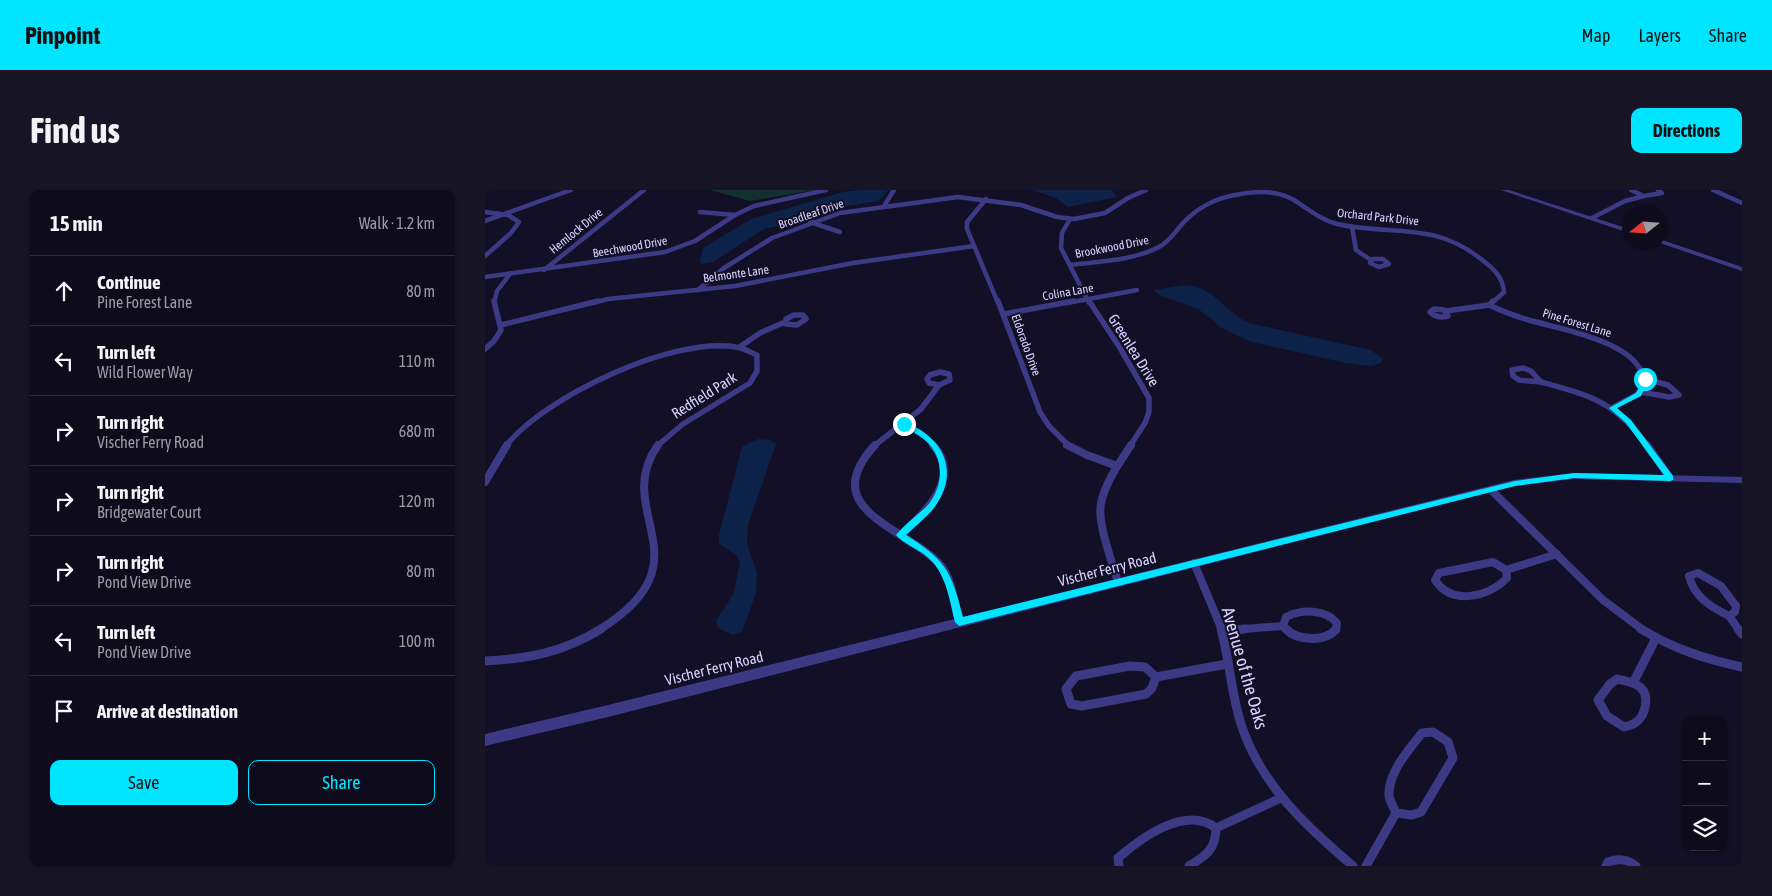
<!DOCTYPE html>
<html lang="en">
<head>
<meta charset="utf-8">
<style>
	body { margin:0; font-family:"Asap Condensed",sans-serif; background:#171425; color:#f1f3f6 }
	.controls { position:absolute; right:15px; bottom:15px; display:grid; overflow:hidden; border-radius:10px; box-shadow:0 1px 4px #0004 }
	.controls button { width:45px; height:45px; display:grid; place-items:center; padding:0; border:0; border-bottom:1px solid #2e2b3b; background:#0e0b1c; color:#f1f3f6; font:25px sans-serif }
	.compass { position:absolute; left:1137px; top:15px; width:45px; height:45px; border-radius:50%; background:#0e0b1c; box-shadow:0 1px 4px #0004; rotate:253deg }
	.stop { position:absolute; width:15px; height:15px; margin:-11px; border:4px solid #00e5ff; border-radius:50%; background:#fff }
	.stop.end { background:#00e5ff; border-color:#fff; box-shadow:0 1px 5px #0008 }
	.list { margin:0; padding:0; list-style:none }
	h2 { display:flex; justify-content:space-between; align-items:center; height:65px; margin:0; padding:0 20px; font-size:21px }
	h2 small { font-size:16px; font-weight:400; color:#9b9ba3 }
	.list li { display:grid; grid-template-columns:32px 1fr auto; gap:15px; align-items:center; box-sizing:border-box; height:70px; padding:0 20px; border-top:1px solid #2e2b3b }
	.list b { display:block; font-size:19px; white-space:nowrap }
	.list p { margin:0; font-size:16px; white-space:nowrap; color:#9b9ba3 }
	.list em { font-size:16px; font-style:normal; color:#9b9ba3 }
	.actions { display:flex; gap:10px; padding:15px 20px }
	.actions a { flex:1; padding:11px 0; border:1px solid #00e5ff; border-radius:10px; text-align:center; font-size:18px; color:#00e5ff }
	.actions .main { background:#00e5ff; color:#111 }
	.icon { flex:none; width:28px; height:28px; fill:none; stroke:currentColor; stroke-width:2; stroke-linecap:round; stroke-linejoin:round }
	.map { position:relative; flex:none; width:1257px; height:676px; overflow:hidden; border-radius:10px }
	header { display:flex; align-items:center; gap:30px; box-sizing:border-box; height:70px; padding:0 25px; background:#00e5ff; color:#111 }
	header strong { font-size:24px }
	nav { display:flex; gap:28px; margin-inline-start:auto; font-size:18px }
	.intro { display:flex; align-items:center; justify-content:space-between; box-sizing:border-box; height:120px; padding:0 30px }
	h1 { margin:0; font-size:35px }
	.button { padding:12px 22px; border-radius:10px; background:#00e5ff; color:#111; font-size:18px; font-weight:700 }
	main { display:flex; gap:30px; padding:0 30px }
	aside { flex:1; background:#0e0b1c; border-radius:10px; box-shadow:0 1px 4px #0004 }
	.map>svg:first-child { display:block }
</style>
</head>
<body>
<header>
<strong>Pinpoint</strong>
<nav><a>Map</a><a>Layers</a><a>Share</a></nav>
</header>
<div class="intro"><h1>Find us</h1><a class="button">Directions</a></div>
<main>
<aside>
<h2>15 min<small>Walk · 1.2 km</small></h2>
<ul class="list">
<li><svg class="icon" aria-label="ahead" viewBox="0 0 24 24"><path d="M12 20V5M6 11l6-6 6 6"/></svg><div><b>Continue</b><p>Pine Forest Lane</p></div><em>80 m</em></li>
<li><svg class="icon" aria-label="left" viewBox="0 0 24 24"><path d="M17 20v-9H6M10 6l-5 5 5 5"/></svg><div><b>Turn left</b><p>Wild Flower Way</p></div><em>110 m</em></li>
<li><svg class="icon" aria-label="right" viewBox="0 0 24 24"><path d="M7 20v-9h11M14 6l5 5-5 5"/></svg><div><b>Turn right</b><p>Vischer Ferry Road</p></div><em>680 m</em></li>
<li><svg class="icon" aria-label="right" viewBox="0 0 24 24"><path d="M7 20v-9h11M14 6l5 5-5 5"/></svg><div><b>Turn right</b><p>Bridgewater Court</p></div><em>120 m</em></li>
<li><svg class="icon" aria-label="right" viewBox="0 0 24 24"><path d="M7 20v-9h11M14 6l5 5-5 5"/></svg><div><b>Turn right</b><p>Pond View Drive</p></div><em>80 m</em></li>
<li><svg class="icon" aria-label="left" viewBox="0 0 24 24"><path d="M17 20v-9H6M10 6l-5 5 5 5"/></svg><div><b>Turn left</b><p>Pond View Drive</p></div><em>100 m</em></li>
<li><svg class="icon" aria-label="arrive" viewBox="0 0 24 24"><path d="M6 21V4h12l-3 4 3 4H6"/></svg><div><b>Arrive at destination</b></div></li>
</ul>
<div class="actions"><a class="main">Save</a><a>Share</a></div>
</aside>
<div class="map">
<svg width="1257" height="676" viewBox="0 0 1257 676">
	<rect width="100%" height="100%" fill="#130f26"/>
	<!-- green -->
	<polygon fill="#12302f" points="225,0 330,0 265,11"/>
	<!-- water -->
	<g fill="#0c2248">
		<polygon points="375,0 403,0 394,11 331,21 315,31 279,39 228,72 217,74 215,71 218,58 266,29 358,2"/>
		<polygon points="547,0 627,0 632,7 583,17 571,8"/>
		<path d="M699,95c32,2 39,26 65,38l122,27 12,9 -2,4 -10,3 -25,-3 -94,-21 -33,-15 -6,-7 -15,-11 -39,-14 -5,-5z"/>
		<polygon points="273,249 285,250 291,254 263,335 262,354 272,382 271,403 257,442 248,445 233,438 231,430 248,405 255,373 251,365 234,354 234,345 257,257"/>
	</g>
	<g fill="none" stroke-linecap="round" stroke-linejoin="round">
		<!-- minor-far3 -->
		<g stroke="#3d3a85" stroke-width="4.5">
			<polyline points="1146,0 1159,6 1177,3 1173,0"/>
			<polyline points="1228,0 1257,13"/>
			<polyline points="501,9 482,32 482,39 513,113"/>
			<polyline points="399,16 409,0"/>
			<polyline points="0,22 23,25 34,32 26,43 0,66"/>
			<polyline points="215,22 250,25"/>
			<polyline points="1107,28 1140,11 1159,6"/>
			<polyline points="585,29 577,43 576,58 604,113"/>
			<polyline points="0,31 86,0"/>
			<polyline points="325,32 355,42"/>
			<polyline points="867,37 871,60 886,70"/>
			<polygon points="888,69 898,69 904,74 894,77 885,73"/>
			<path d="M585,75c29,-4 62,-4 89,-18 10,-5 16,-15 24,-24 13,-14 32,-25 52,-28 19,-4 42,-5 59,5 14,9 27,20 43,24 55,12 96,-3 144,35 12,9 22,18 23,33l-12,11"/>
			<polyline points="59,80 159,0"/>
			<polyline points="0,87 180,62 210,51 250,25 269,16 341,0"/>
			<polyline points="213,100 239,78 287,48 355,23 473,7 536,15 572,27 589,29 620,23 643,8 661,0"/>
			<polyline points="9,113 12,101 25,84"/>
			<polyline points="108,113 123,109 250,96 368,73 489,56"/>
			<polyline points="582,113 652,100"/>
		</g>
		<!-- minor-far2 -->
		<g stroke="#3d3a85" stroke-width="5.5">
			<polyline points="513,111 555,222 564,236 584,256"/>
			<polyline points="604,111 635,158 664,208 664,222 660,233 645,256"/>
			<path d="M1004,115c15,7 31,13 47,17 29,8 111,22 108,64l-8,9 -24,13"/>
			<path d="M949,119l10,1 4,6c-7,2 -13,1 -18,-4z"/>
			<polyline points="961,121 1004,115 1008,111"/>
			<polyline points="519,124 589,111"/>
			<polygon points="309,125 318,125 321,129 312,135 301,134 301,129"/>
			<polyline points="16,135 113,111"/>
			<polyline points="256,156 275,143 300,132"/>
			<polyline points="0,159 9,151 16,140 9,111"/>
			<polygon points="1038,178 1046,181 1056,192 1034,190 1028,186 1027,180"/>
			<polygon points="455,182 464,184 465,190 454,195 444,193 442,189 445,185"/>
			<path d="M1056,192c51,14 74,20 107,64"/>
			<polyline points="1156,202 1184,207 1194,205 1183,195 1160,189"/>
			<polyline points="419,234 440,247 450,256"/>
			<path d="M21,256c38,-49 167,-110 230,-99 7,1 14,5 21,8v16l-7,12 -67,41 -26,22"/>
			<polyline points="389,256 436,219 454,195"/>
		</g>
		<!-- minor-far1 -->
		<g stroke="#3d3a85" stroke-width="8">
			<path d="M390,255c-62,67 36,83 67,122 11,15 13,37 17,55"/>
			<polyline points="582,255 602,265 632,276"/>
			<polyline points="1162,255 1185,288"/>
			<polyline points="0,292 22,255"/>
			<polyline points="1006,300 1118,410 1158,440"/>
			<path d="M416,345c24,-23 62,-57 32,-90"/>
			<path d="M1008,372l13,8 1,8c-19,19 -55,28 -72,2l4,-7z"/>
			<polyline points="709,373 737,440"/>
			<polyline points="1021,380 1072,364"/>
			<path d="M1213,383l23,13 15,20 -1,6 -6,4c-18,-9 -35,-19 -40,-40z"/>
			<path d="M633,392c-6,-21 -21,-58 -17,-79 4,-20 19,-41 30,-58"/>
			<polyline points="1244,426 1254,440"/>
			<path d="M114,440c112,-69 11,-118 59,-185"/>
			<polyline points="745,440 798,436"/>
			<path d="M802,440l-4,-4 3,-9c16,-8 39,-8 51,6l-1,7"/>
		</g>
		<!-- minor -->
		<g stroke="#3d3a85" stroke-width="9">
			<path d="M736,439c9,32 10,66 21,98 20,59 65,100 111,139"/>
			<path d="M801,439c11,12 40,13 50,0"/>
			<path d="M1156,439c33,20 64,30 101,38"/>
			<polyline points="1253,439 1257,444"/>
			<polyline points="737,441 760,439"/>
			<path d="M0,471c43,-2 79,-9 116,-32"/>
			<polygon points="645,476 660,477 671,487 667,498 661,504 597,516 586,514 581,499 591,486"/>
			<polyline points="671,487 742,474"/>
			<path d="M1132,489c8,2 17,3 23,8 10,8 6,29 -5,36 -3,2 -7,3 -11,4l-17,-11 -9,-16 12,-16z"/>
			<polyline points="1148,493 1171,448"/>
			<path d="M948,542l15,10 5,16 -32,54 -9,3 -16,-2c-2,-6 -7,-12 -7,-18 -1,-22 20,-46 33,-62z"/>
			<polyline points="731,638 796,608"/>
			<path d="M634,676l-1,-8c24,-21 68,-53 98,-30 0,21 -10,28 -27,38"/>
			<polyline points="881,676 911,623"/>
			<path d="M1121,676l2,-4c11,-4 19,-3 28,4"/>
		</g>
		<!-- tertiary -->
		<g fill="#3d3a85" fill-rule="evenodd">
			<polygon points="1016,0 1024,0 1144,39 1144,43"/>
			<polygon points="1174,49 1257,77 1257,81 1172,52 1174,52"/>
			<polygon points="1089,283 1257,287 1257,293 1089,289 1029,296 123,527 0,556 0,544 123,515 1029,290"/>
		</g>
	</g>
	<!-- route -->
	<path fill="#00e5ff" d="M1160,187l4,2 -8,17 -24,12 14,12 42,56v4l-3,1 -96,-3 -59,8 -556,140 -4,-4c-6,-24 -9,-51 -30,-67 -9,-7 -21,-11 -29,-20 9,-11 21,-19 31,-29 17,-19 18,-49 -2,-66 -7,-6 -16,-10 -23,-15l2,-3c39,14 57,50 30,86 -8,10 -19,18 -28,27 41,26 45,36 57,82l552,-136 59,-8 90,2 -38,-52 -17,-15 27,-15z"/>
	<g text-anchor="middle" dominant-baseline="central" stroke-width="4" stroke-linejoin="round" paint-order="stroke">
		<!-- far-street labels -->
		<g font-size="12" fill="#d9d4ff" stroke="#130f26">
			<text transform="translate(326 24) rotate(-19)">Broadleaf Drive</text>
			<text transform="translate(893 27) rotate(6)">Orchard Park Drive</text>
			<text transform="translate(91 41) rotate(-39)">Hemlock Drive</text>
			<text transform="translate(145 57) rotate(-10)">Beechwood Drive</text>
			<text transform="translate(627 57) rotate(-11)">Brookwood Drive</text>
			<text transform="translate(251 84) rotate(-8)">Belmonte Lane</text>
			<text transform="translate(583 102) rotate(-10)">Colina Lane</text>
			<text transform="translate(1092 133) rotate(17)">Pine Forest Lane</text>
			<text transform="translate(541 155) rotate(70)">Eldorado Drive</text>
		</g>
		<!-- street labels -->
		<g font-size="15" fill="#d9d4ff" stroke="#130f26">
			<text transform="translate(649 160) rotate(58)">Greenlea Drive</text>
			<text transform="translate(219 205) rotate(-32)">Redfield Park</text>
			<text transform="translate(622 379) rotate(-14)">Vischer Ferry Road</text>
			<text transform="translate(229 478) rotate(-14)">Vischer Ferry Road</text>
		</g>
		<!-- near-street labels -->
		<g font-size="18" fill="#d9d4ff" stroke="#130f26">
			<text transform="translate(760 478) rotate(74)">Avenue of the Oaks</text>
		</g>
	</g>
</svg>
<div class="controls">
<button>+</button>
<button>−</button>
<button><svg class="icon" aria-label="layers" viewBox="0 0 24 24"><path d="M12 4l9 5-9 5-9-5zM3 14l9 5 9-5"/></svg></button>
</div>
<svg class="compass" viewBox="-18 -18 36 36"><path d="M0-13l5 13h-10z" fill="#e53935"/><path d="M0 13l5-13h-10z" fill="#9b9ba3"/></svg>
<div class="stop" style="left:1160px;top:189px"></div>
<div class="stop end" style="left:419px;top:234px"></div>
</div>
</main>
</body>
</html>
